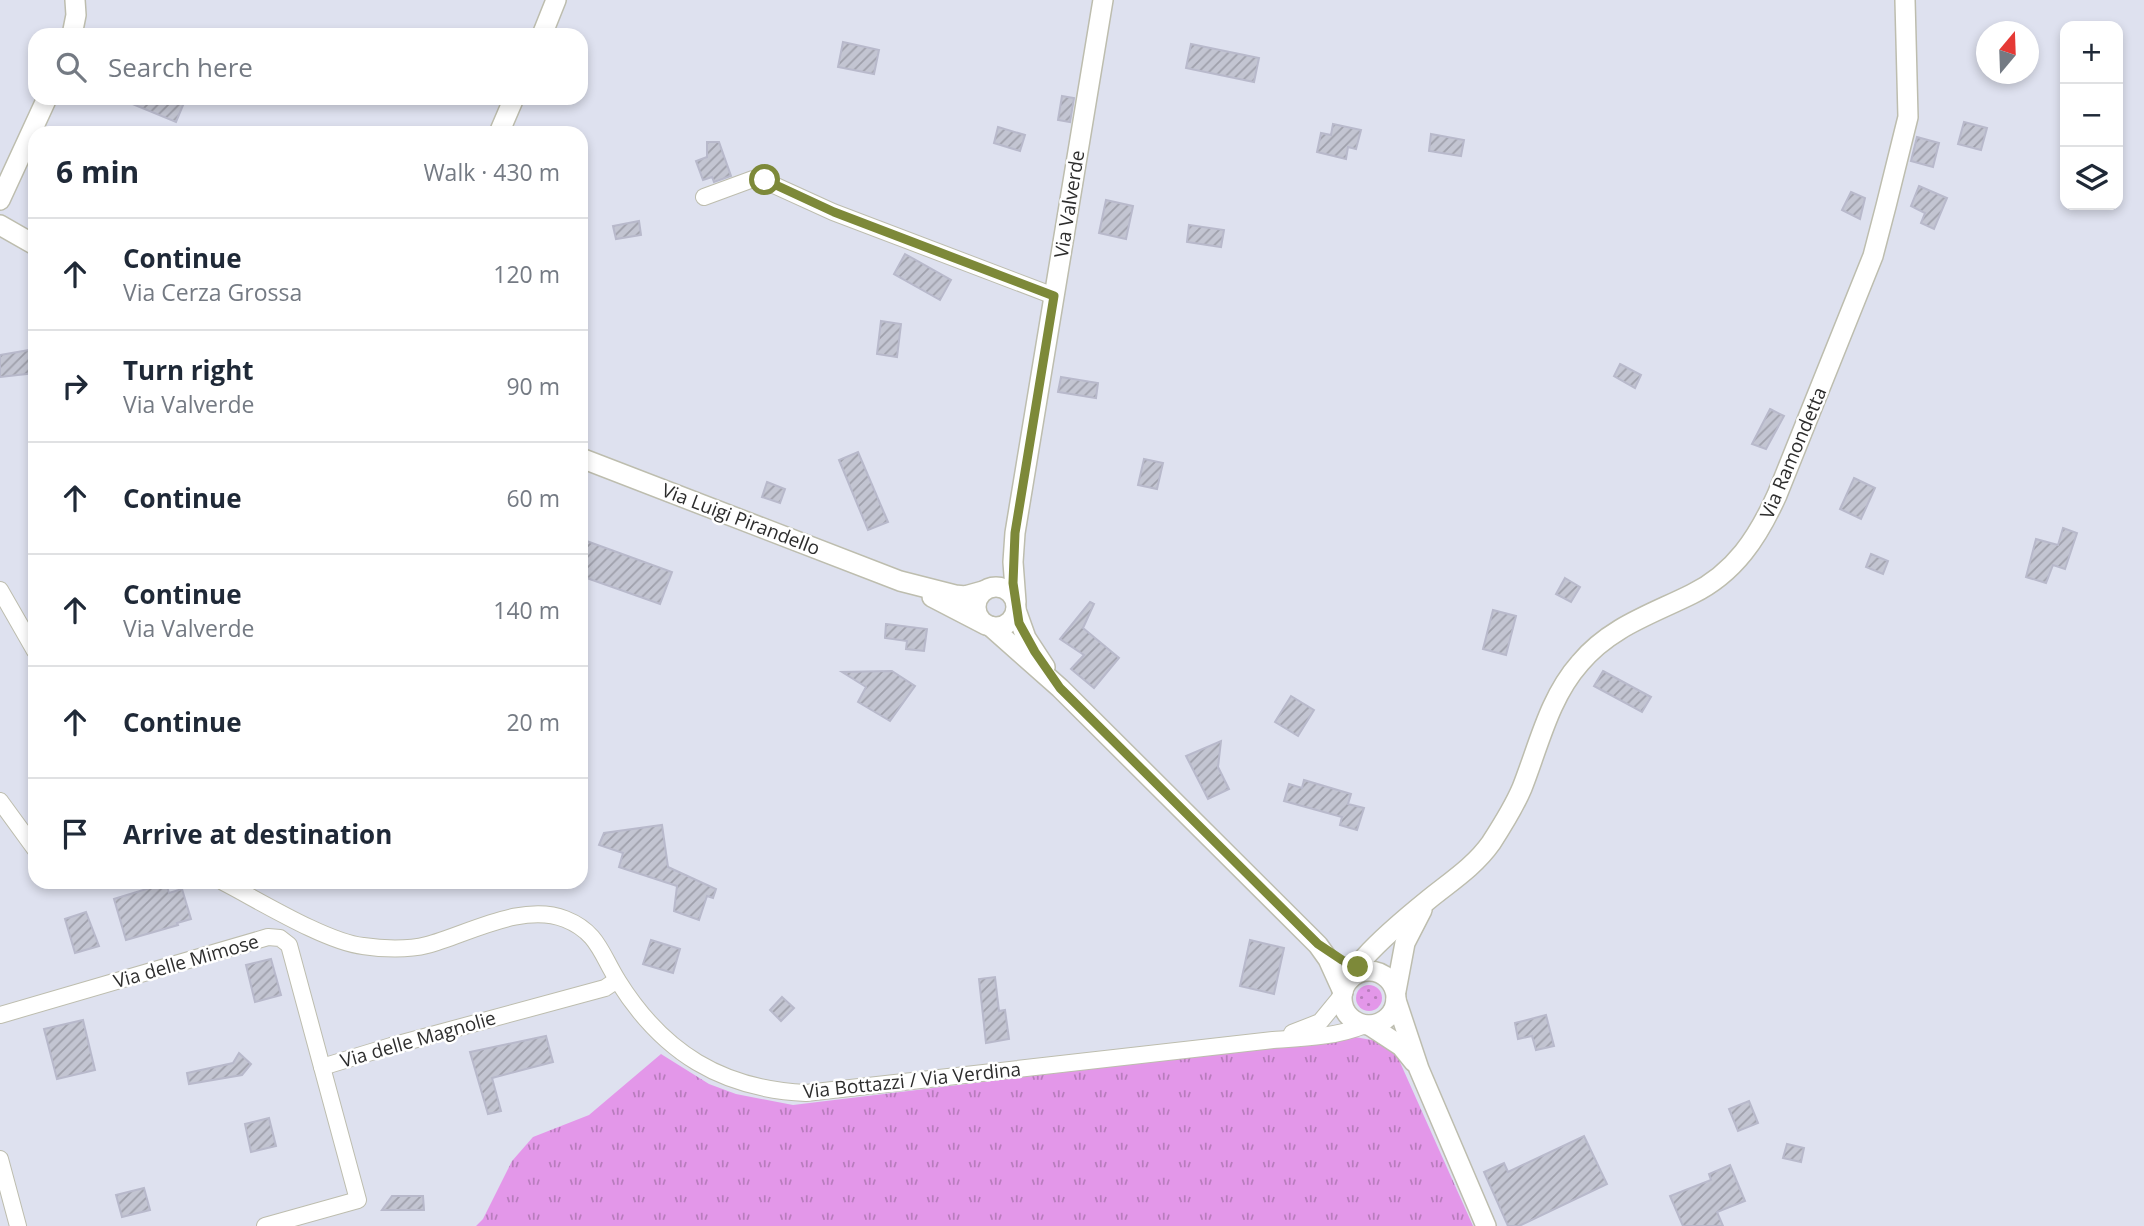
<!DOCTYPE html>
<html lang="en">
<head>
<meta charset="utf-8">
<style>
	body { margin:0; font-family:"Open Sans",sans-serif; background:#f2f2f3; color:#1f2937 }
	.controls { position:absolute; right:21px; top:21px; display:grid; overflow:hidden; border-radius:14px; box-shadow:0 4px 10px #0003 }
	.controls button { width:63px; height:63px; display:grid; place-items:center; padding:0; border:0; border-bottom:2px solid #e0e1e3; background:#fff; color:#1f2937; font:35px sans-serif }
	.compass { position:absolute; left:1976px; top:21px; width:63px; height:63px; border-radius:50%; background:#fff; box-shadow:0 4px 10px #0003; rotate:19deg }
	.stop { position:absolute; width:21px; height:21px; margin:-16px; border:5px solid #7d8939; border-radius:50%; background:#fff }
	.stop.end { background:#7d8939; border-color:#fff; box-shadow:0 2px 7px #0008 }
	.list { margin:0; padding:0; list-style:none }
	h2 { display:flex; justify-content:space-between; align-items:center; height:91px; margin:0; padding:0 28px; font-size:30px }
	h2 small { font-size:23px; font-weight:400; color:#747a83 }
	.list li { display:grid; grid-template-columns:46px 1fr auto; gap:21px; align-items:center; box-sizing:border-box; height:112px; padding:0 28px; border-top:2px solid #e0e1e3 }
	.list b { display:block; font-size:26px; white-space:nowrap }
	.list p { margin:0; font-size:23px; white-space:nowrap; color:#747a83 }
	.list em { font-size:23px; font-style:normal; color:#747a83 }
	.icon { flex:none; width:38px; height:38px; fill:none; stroke:currentColor; stroke-width:2; stroke-linecap:round; stroke-linejoin:round }
	.map { position:relative; flex:none; width:2144px; height:1226px; overflow:hidden }
	.search { position:absolute; background:#fff; box-shadow:0 4px 10px #0003; left:28px; top:28px; width:560px; height:77px; display:flex; align-items:center; gap:18px; box-sizing:border-box; padding:0 24px; border-radius:21px; color:#747a83; font-size:26px }
	.panel { position:absolute; background:#fff; box-shadow:0 4px 10px #0003; left:28px; top:126px; width:560px; height:763px; border-radius:21px }
	.map>svg:first-child { display:block }
</style>
</head>
<body>
<div class="map">
<svg width="2144" height="1226" viewBox="0 0 2144 1226">
	<defs>
		<pattern id="grass-tufts" width="24" height="20" patternUnits="userSpaceOnUse" patternTransform="scale(1.75)"><rect width="24" height="20" fill="#e397e9"/><path d="M3 7l-1-3M5 7V3M7 7l1-3M15 17l-1-3M17 17v-4M19 17l1-3" fill="none" stroke="#b87cbd"/></pattern>
		<pattern id="garden-dots" width="8" height="8" patternUnits="userSpaceOnUse" patternTransform="scale(1.75)"><rect width="8" height="8" fill="#e397e9"/><path d="M2 2h.1M6 6h.1" fill="none" stroke="#b87cbd" stroke-width="1.8" stroke-linecap="round"/></pattern>
		<pattern id="building-hatch" width="6" height="6" patternUnits="userSpaceOnUse" patternTransform="scale(1.75)"><rect width="6" height="6" fill="#c3c5d2"/><path d="M-1 1l2-2M0 6l6-6M5 7l2-2" fill="none" stroke="#9fa0ab"/></pattern>
	</defs>
	<rect width="100%" height="100%" fill="#dee1ef"/>
	<!-- grass -->
	<polygon fill="url(#grass-tufts)" points="1355,1037 1377,1041 1395,1051 1473,1226 476,1226 483,1219 512,1161 533,1137 589,1115 661,1054 709,1084 736,1094 793,1105"/>
	<!-- garden -->
	<circle fill="url(#garden-dots)" cx="1369" cy="998" r="13"/>
	<!-- building -->
	<g fill="url(#building-hatch)" stroke="#b8b9cb" stroke-width="2">
		<polygon points="843,42 879,50 874,74 838,67"/>
		<polygon points="1191,44 1259,58 1254,82 1186,68"/>
		<polygon points="1062,96 1074,98 1070,122 1058,120"/>
		<polygon points="118,98 186,98 176,122"/>
		<polygon points="1964,122 1987,128 1981,150 1958,144"/>
		<polygon points="1333,124 1361,130 1356,149 1348,147 1346,159 1317,152 1321,133 1331,135"/>
		<polygon points="998,127 1025,135 1020,151 994,143"/>
		<polygon points="1431,134 1464,140 1461,156 1429,151"/>
		<polygon points="1917,137 1939,143 1933,167 1911,161"/>
		<polygon points="707,142 719,142 731,176 714,182 712,177 703,180 696,161 707,157"/>
		<polygon points="1919,186 1947,198 1934,229 1921,223 1925,213 1911,206"/>
		<polygon points="1851,192 1865,198 1860,219 1842,210"/>
		<polygon points="1106,200 1133,206 1126,239 1099,233"/>
		<polygon points="639,221 641,235 616,239 613,226"/>
		<polygon points="1189,225 1224,230 1221,247 1187,242"/>
		<polygon points="905,254 951,280 940,300 894,274"/>
		<polygon points="881,321 901,324 897,357 877,354"/>
		<polygon points="35,349 35,373 0,377 0,355"/>
		<polygon points="1620,364 1641,375 1635,388 1614,376"/>
		<polygon points="1061,377 1098,383 1096,398 1058,392"/>
		<polygon points="1770,409 1784,416 1766,449 1752,444"/>
		<polygon points="858,452 888,522 868,530 839,460"/>
		<polygon points="1144,459 1163,463 1157,489 1138,485"/>
		<polygon points="1854,478 1875,488 1861,519 1840,509"/>
		<polygon points="767,482 785,489 780,503 762,497"/>
		<polygon points="2063,528 2077,533 2065,569 2053,565 2046,583 2026,577 2036,539 2058,545"/>
		<polygon points="581,539 672,572 660,604 581,576"/>
		<polygon points="1871,554 1888,561 1883,574 1866,567"/>
		<polygon points="1565,578 1580,587 1571,602 1556,594"/>
		<polygon points="1090,602 1094,604 1083,628 1119,658 1094,688 1071,669 1084,655 1060,639"/>
		<polygon points="1493,610 1516,616 1506,655 1483,649"/>
		<polygon points="886,624 927,629 924,651 906,649 907,641 885,638"/>
		<polygon points="892,671 915,686 890,721 858,702 866,687 842,672"/>
		<polygon points="1603,671 1651,697 1642,712 1594,686"/>
		<polygon points="1291,696 1314,710 1298,736 1275,722"/>
		<polygon points="1221,741 1218,767 1229,789 1208,799 1186,756"/>
		<polygon points="1304,780 1351,794 1348,804 1364,808 1357,830 1340,825 1342,817 1284,801 1289,784 1302,788"/>
		<polygon points="662,825 668,867 716,889 713,898 707,896 699,920 674,911 677,886 619,867 623,853 599,845 604,833"/>
		<polygon points="166,883 169,893 182,889 191,919 177,923 178,925 126,940 114,899"/>
		<polygon points="86,912 99,946 75,953 65,919"/>
		<polygon points="651,940 680,949 673,973 643,964"/>
		<polygon points="1250,940 1284,948 1274,994 1240,986"/>
		<polygon points="271,959 281,995 255,1002 246,965"/>
		<polygon points="995,977 999,1011 1005,1010 1009,1039 986,1043 979,979"/>
		<polygon points="782,997 794,1008 781,1021 770,1010"/>
		<polygon points="1546,1015 1554,1046 1536,1050 1532,1036 1518,1039 1515,1023"/>
		<polygon points="83,1020 95,1070 57,1079 44,1029"/>
		<polygon points="546,1036 553,1062 492,1078 501,1111 488,1114 470,1052"/>
		<polygon points="239,1053 251,1064 242,1075 189,1084 187,1073 233,1063"/>
		<polygon points="1749,1101 1758,1123 1738,1131 1729,1109"/>
		<polygon points="269,1118 276,1146 251,1152 245,1124"/>
		<polygon points="1584,1136 1607,1184 1519,1226 1508,1226 1484,1172 1504,1163 1508,1172"/>
		<polygon points="1787,1144 1804,1148 1801,1162 1783,1158"/>
		<polygon points="1730,1165 1745,1201 1717,1212 1723,1226 1683,1226 1670,1196 1711,1180 1709,1174"/>
		<polygon points="144,1188 150,1210 122,1217 116,1195"/>
		<polygon points="392,1196 423,1196 424,1210 382,1210"/>
	</g>
	<g fill="none" stroke-linecap="round" stroke-linejoin="round">
		<!-- minor casing -->
		<g stroke="#bdbdae" stroke-width="18">
			<g id="minor">
				<polyline points="704,197 753,179 765,181 833,212 1054,296"/>
				<polyline points="0,590 35,651"/>
				<polyline points="0,801 35,849"/>
				<path d="M223,882c35,18 103,60 140,64 19,3 45,4 64,-1 41,-11 96,-43 138,-26 33,13 36,35 53,62 45,72 104,108 188,112l467,-53c31,-2 63,-3 92,-15"/>
				<polyline points="0,1015 268,937 280,938 289,945 322,1067"/>
				<polyline points="1292,1033 1320,1022 1343,994"/>
				<polyline points="0,1159 18,1226"/>
				<polyline points="265,1226 358,1200 322,1067 391,1046 605,988 617,980"/>
			</g>
		</g>
		<!-- tertiary casing -->
		<g stroke="#bdbdae" stroke-width="22">
			<g id="tertiary">
				<polyline points="72,35 76,15 75,0"/>
				<polyline points="542,35 556,0"/>
				<polyline points="499,133 514,98"/>
				<polyline points="0,200 47,98"/>
				<polyline points="0,225 35,245"/>
				<polyline points="581,458 900,581 955,595 965,596 983,591"/>
				<circle cx="996" cy="607" r="20"/>
				<polyline points="932,597 986,625"/>
				<polyline points="1016,602 1013,562 1015,533 1103,0"/>
				<polyline points="1016,610 1026,638 1045,667"/>
				<polyline points="990,626 1060,688 1318,945 1328,959 1343,992"/>
				<circle cx="1369" cy="998" r="27"/>
				<path d="M1350,979c5,-7 9,-16 15,-22 18,-20 42,-40 63,-57 22,-18 46,-33 63,-57 11,-17 23,-36 31,-55 17,-43 27,-90 58,-125 30,-36 72,-49 112,-69 43,-21 66,-57 85,-99l96,-239 13,-50 22,-89 -3,-117"/>
				<polyline points="1396,991 1405,943 1422,910"/>
				<polyline points="1396,1000 1419,1069 1486,1226"/>
				<polyline points="1369,1025 1401,1046 1414,1062"/>
			</g>
		</g>
		<!-- minor -->
		<use href="#minor" stroke="#fff" stroke-width="16"/>
		<!-- tertiary -->
		<use href="#tertiary" stroke="#fff" stroke-width="19"/>
	</g>
	<g fill="none" stroke-linecap="round" stroke-linejoin="round">
		<!-- route -->
		<polyline stroke="#7d8939" stroke-width="9" points="765,180 834,212 1054,296 1015,533 1013,583 1019,623 1035,652 1060,688 1318,944 1342,960 1358,967"/>
	</g>
	<g text-anchor="middle" dominant-baseline="central" stroke-width="5" stroke-linejoin="round" paint-order="stroke">
		<!-- street labels -->
		<g font-size="19" fill="#2d2d2d" stroke="#fff">
			<text transform="translate(1069 204) rotate(-81)">Via Valverde</text>
			<text transform="translate(1793 453) rotate(-67)">Via Ramondetta</text>
			<text transform="translate(741 519) rotate(21)">Via Luigi Pirandello</text>
			<text transform="translate(186 961) rotate(-16)">Via delle Mimose</text>
			<text transform="translate(418 1039) rotate(-16)">Via delle Magnolie</text>
			<text transform="translate(912 1080) rotate(-6)">Via Bottazzi / Via Verdina</text>
		</g>
	</g>
</svg>
<div class="controls">
<button>+</button>
<button>−</button>
<button><svg class="icon" aria-label="layers" viewBox="0 0 24 24"><path d="M12 4l9 5-9 5-9-5zM3 14l9 5 9-5"/></svg></button>
</div>
<svg class="compass" viewBox="-18 -18 36 36"><path d="M0-13l5 13h-10z" fill="#e53935"/><path d="M0 13l5-13h-10z" fill="#747a83"/></svg>
<div class="stop" style="left:765px;top:180px"></div>
<div class="stop end" style="left:1358px;top:967px"></div>
<div class="search"><svg class="icon" aria-label="search" viewBox="0 0 24 24"><circle cx="10" cy="10" r="6"/><path d="M15 15l6 6"/></svg>Search here</div>
<section class="panel">
<h2>6 min<small>Walk · 430 m</small></h2>
<ul class="list">
<li><svg class="icon" aria-label="ahead" viewBox="0 0 24 24"><path d="M12 20V5M6 11l6-6 6 6"/></svg><div><b>Continue</b><p>Via Cerza Grossa</p></div><em>120 m</em></li>
<li><svg class="icon" aria-label="right" viewBox="0 0 24 24"><path d="M7 20v-9h11M14 6l5 5-5 5"/></svg><div><b>Turn right</b><p>Via Valverde</p></div><em>90 m</em></li>
<li><svg class="icon" aria-label="ahead" viewBox="0 0 24 24"><path d="M12 20V5M6 11l6-6 6 6"/></svg><div><b>Continue</b></div><em>60 m</em></li>
<li><svg class="icon" aria-label="ahead" viewBox="0 0 24 24"><path d="M12 20V5M6 11l6-6 6 6"/></svg><div><b>Continue</b><p>Via Valverde</p></div><em>140 m</em></li>
<li><svg class="icon" aria-label="ahead" viewBox="0 0 24 24"><path d="M12 20V5M6 11l6-6 6 6"/></svg><div><b>Continue</b></div><em>20 m</em></li>
<li><svg class="icon" aria-label="arrive" viewBox="0 0 24 24"><path d="M6 21V4h12l-3 4 3 4H6"/></svg><div><b>Arrive at destination</b></div></li>
</ul>
</section>
</div>
</body>
</html>
